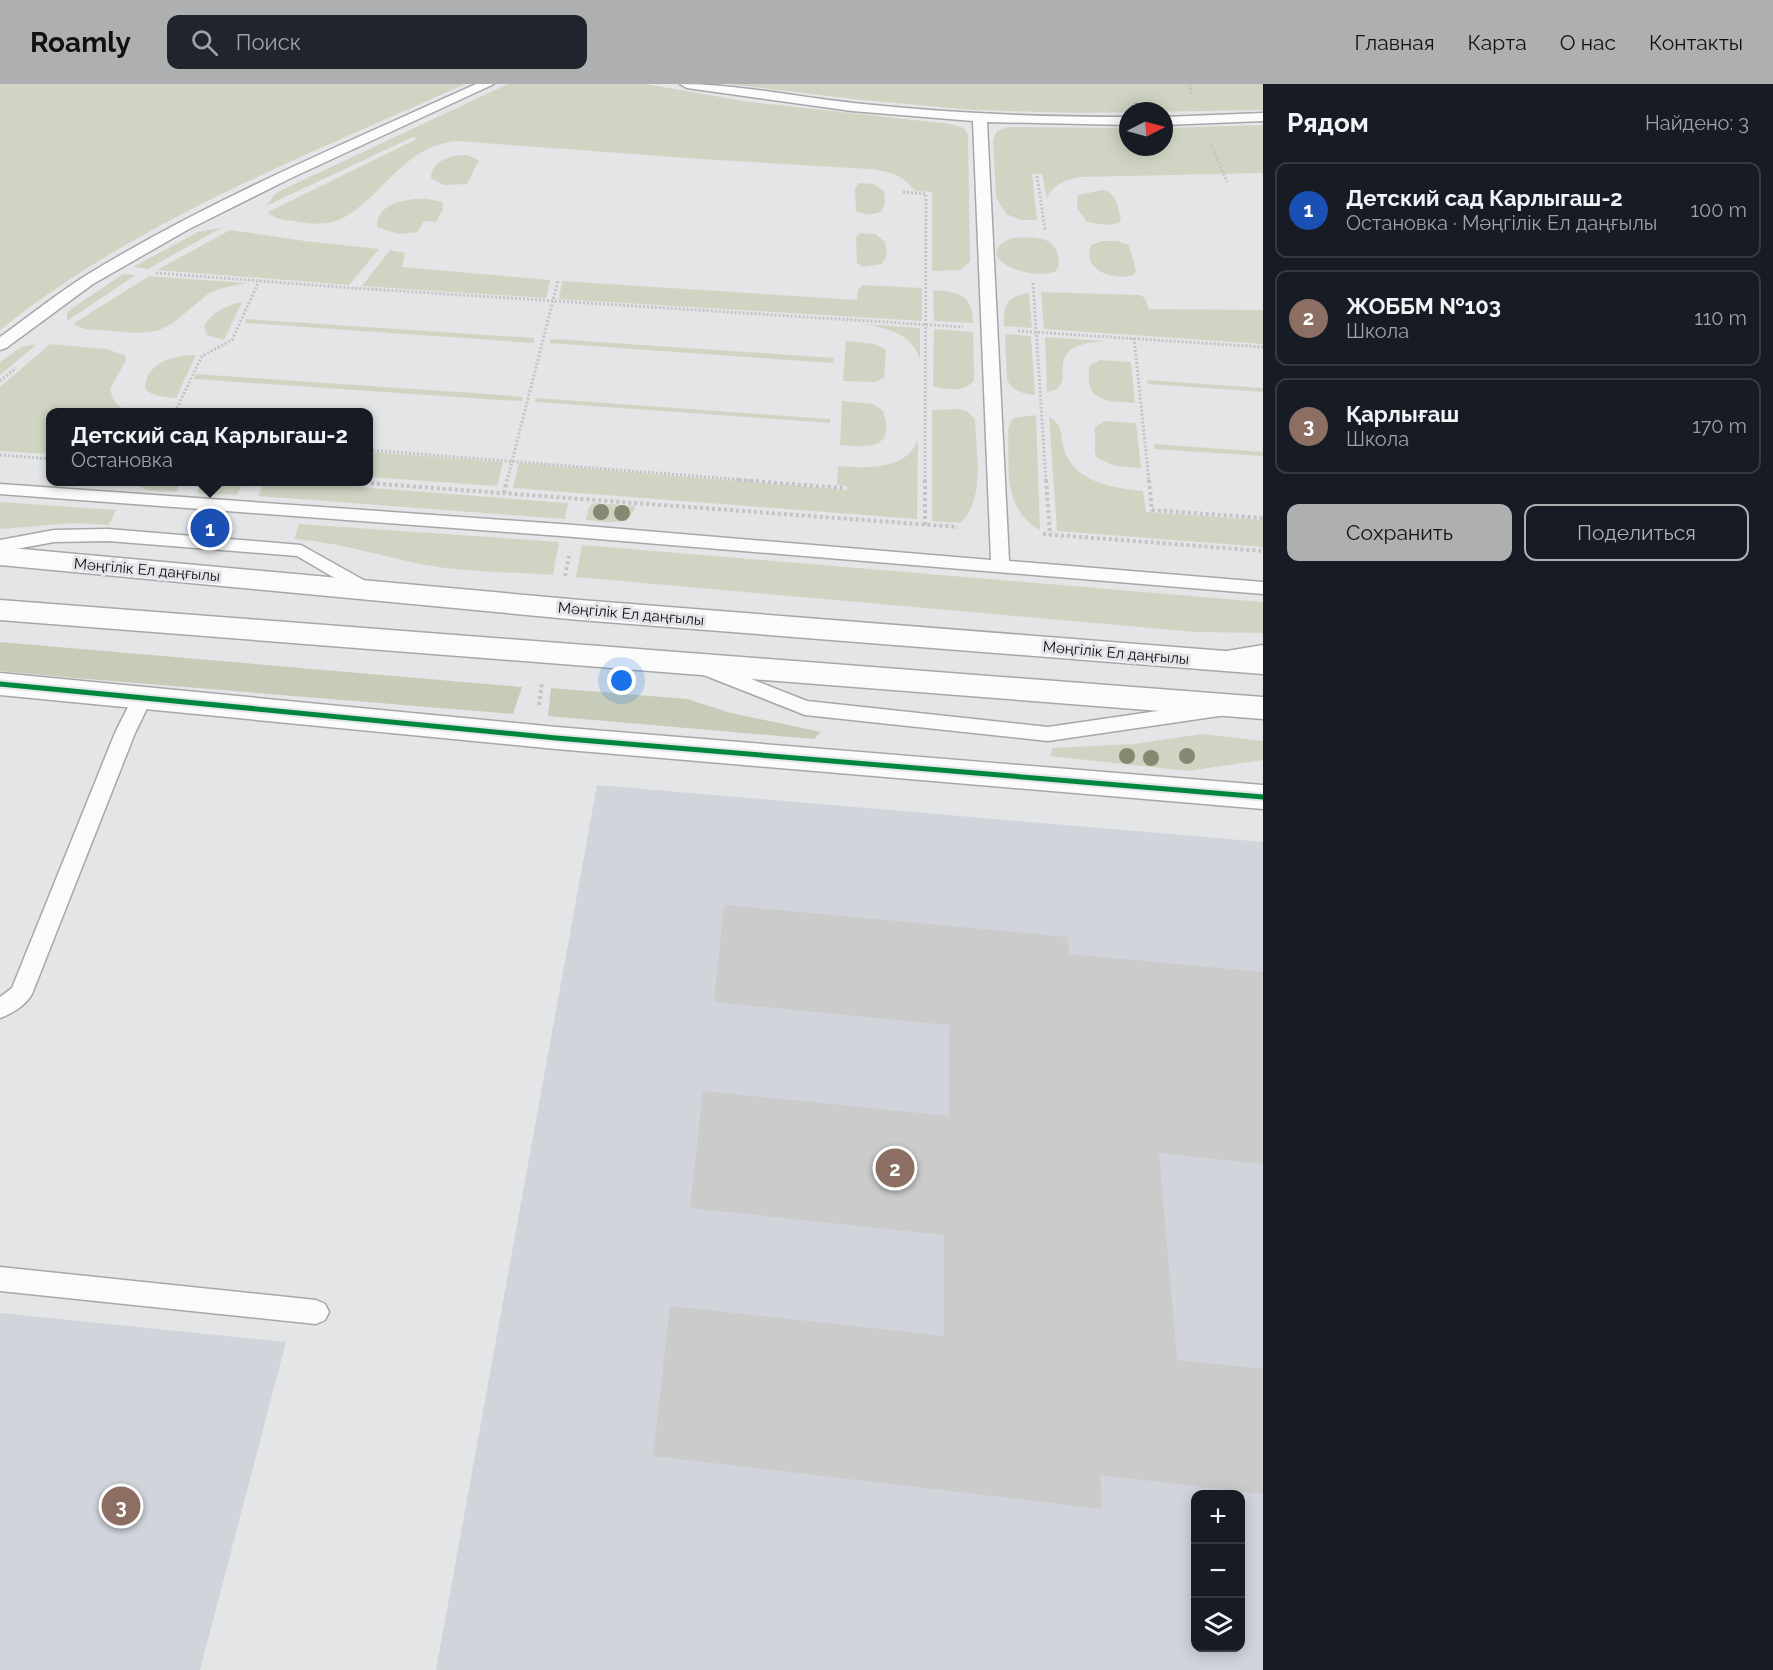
<!DOCTYPE html>
<html lang="ru">
<head>
<meta charset="utf-8">
<style>
	body { margin:0; font-family:Raleway,sans-serif; background:#20242c; color:#f1f3f6 }
	.controls { position:absolute; right:18px; bottom:18px; display:grid; overflow:hidden; border-radius:12px; box-shadow:0 3px 15px #0003 }
	.controls button { width:54px; height:54px; display:grid; place-items:center; padding:0; border:0; border-bottom:2px solid #363941; background:#171b24; color:#f1f3f6; font:30px sans-serif }
	.compass { position:absolute; left:1119px; top:18px; width:54px; height:54px; border-radius:50%; background:#171b24; box-shadow:0 3px 15px #0003; rotate:84deg }
	.you { position:absolute; left:622px; top:597px; width:21px; height:21px; margin:-15px; border:4px solid #fff; border-radius:50%; background:#1a73e8; box-shadow:0 0 0 9px #1a73e833 }
	.badge { display:grid; place-items:center; width:39px; height:39px; border-radius:50%; background:#adafb1; color:#fff; font-size:20px; font-weight:700 }
	.pin { position:absolute; translate:-50% -50%; border:3px solid #fff; box-shadow:0 2px 6px #0006 }
	.popup { position:absolute; left:46px; top:324px; width:327px; height:78px; box-sizing:border-box; display:grid; place-content:center; border-radius:12px; background:#171b24; filter:drop-shadow(0 2px 4px #0005); font-size:20px; white-space:nowrap; color:#9ea1a6 }
	.popup b { font-size:22px; color:#f1f3f6 }
	.popup::after { content:''; position:absolute; left:50%; top:100%; margin-left:-12px; border:12px solid transparent; border-top-color:#171b24 }
	.list { margin:0; padding:0; list-style:none }
	h2 { display:flex; justify-content:space-between; align-items:center; height:78px; margin:0; padding:0 24px; font-size:26px }
	h2 small { font-size:20px; font-weight:400; color:#9ea1a6 }
	.list li { display:grid; grid-template-columns:39px 1fr auto; gap:18px; align-items:center; box-sizing:border-box; height:96px; margin:0 12px 12px; padding:0 12px; border:2px solid #363941; border-radius:12px }
	.list b { display:block; font-size:22px; white-space:nowrap }
	.list p { margin:0; font-size:20px; white-space:nowrap; color:#9ea1a6 }
	.list em { font-size:20px; font-style:normal; color:#9ea1a6 }
	.actions { display:flex; gap:12px; padding:18px 24px }
	.actions a { flex:1; padding:14px 0; border:2px solid #adafb1; border-radius:12px; text-align:center; font-size:21px; color:#adafb1 }
	.actions .main { background:#adafb1; color:#111 }
	.icon { flex:none; width:33px; height:33px; fill:none; stroke:currentColor; stroke-width:2; stroke-linecap:round; stroke-linejoin:round }
	.map { position:relative; flex:none; width:1263px; height:1586px; overflow:hidden }
	header { display:flex; align-items:center; gap:36px; box-sizing:border-box; height:84px; padding:0 30px; background:#adafb1; color:#111 }
	header strong { font-size:28px }
	nav { display:flex; gap:33px; margin-inline-start:auto; font-size:21px }
	.search { width:420px; height:54px; background:#20242c; display:flex; align-items:center; gap:15px; box-sizing:border-box; padding:0 21px; border-radius:12px; color:#9ea1a6; font-size:22px }
	main { display:flex }
	aside { flex:1; background:#171b24 }
	.map>svg:first-child { display:block }
</style>
</head>
<body>
<header>
<strong>Roamly</strong>
<div class="search"><svg class="icon" aria-label="search" viewBox="0 0 24 24"><circle cx="10" cy="10" r="6"/><path d="M15 15l6 6"/></svg>Поиск</div>
<nav><a>Главная</a><a>Карта</a><a>О нас</a><a>Контакты</a></nav>
</header>
<main>
<div class="map">
<svg width="1263" height="1586" viewBox="0 0 1263 1586">
	<rect width="100%" height="100%" fill="#e4e5e7"/>
	<!-- built -->
	<g fill="#d1d4db" fill-rule="evenodd">
		<path d="M597,701l666,57v828h-827zM1196,1410h44v154h-44z"/>
		<polygon points="0,1229 286,1258 200,1586 0,1586"/>
	</g>
	<!-- green -->
	<g fill="#d0d5c3">
		<path d="M0,0h465c-159,72 -328,136 -465,246z"/>
		<path d="M508,0h137l105,18 200,22 14,4 4,6 2,128 -10,8 -28,1v-79l-17,-1c-11,-16 -27,-20 -46,-22l-168,-10 -244,-18c-54,5 -72,54 -114,77 -15,8 -34,6 -50,3 -9,-1 -19,-2 -25,-9l149,-73 -4,-2 -147,69 9,-12 9,-5z"/>
		<polygon points="730,0 1263,0 1263,26 1079,29 972,26 853,15"/>
		<path d="M1263,41v48l-182,4c-15,3 -28,6 -34,22l-5,-25h-10l5,46h-16l-15,-6 -10,-17 -3,-57 4,-9 11,-4 120,1v19h36v-19z"/>
		<path d="M467,71l12,5 -12,24 -23,1 -13,-7c-1,-17 22,-24 36,-23z"/>
		<polygon points="859,99 874,100 884,107 885,120 881,128 867,131 856,127 855,104"/>
		<path d="M1103,106c14,4 14,15 18,28l-2,5 -11,2 -21,-3 -10,-14 1,-13z"/>
		<path d="M428,115l14,3 1,7 -7,13 -12,-1 -7,11 -19,2 -21,-7c-1,-25 33,-29 51,-28z"/>
		<polygon points="221,144 148,185 133,183 198,148"/>
		<polygon points="230,146 305,157 379,165 349,201 157,186"/>
		<polygon points="860,149 875,150 885,158 887,171 882,180 863,183 857,179 856,153"/>
		<path d="M1013,154c18,-1 43,-3 45,19 1,6 2,9 -2,14 -30,12 -88,-17 -43,-33z"/>
		<path d="M1117,157l12,4 7,25 -2,5c-20,6 -53,-4 -43,-30l11,-4z"/>
		<polygon points="390,166 405,169 402,183 550,196 546,214 362,202"/>
		<polygon points="123,190 136,191 67,237 67,229 71,225"/>
		<polygon points="149,192 246,199 222,204 208,210 173,239 157,247 138,249 85,245 73,240"/>
		<polygon points="562,197 857,216 858,206 863,201 922,204 922,237 559,215"/>
		<path d="M933,206c26,2 39,4 40,33l-39,-2z"/>
		<polygon points="1041,208 1140,211 1145,214 1149,225 1263,226 1263,260 1044,245"/>
		<path d="M1029,209l3,35 -28,-2c-1,-20 2,-30 25,-33z"/>
		<path d="M242,218l-18,38 -17,-5 -3,-9c8,-14 23,-21 38,-24z"/>
		<polygon points="246,235 260,236 534,254 534,259 245,239"/>
		<path d="M864,240l56,4v31c-9,-26 -31,-30 -56,-35z"/>
		<path d="M934,245l39,3 1,47c-7,14 -28,11 -41,7z"/>
		<path d="M1005,250l26,2 4,59c-12,-1 -22,-4 -28,-15z"/>
		<path d="M1045,253l60,4c-10,1 -22,2 -32,7 -22,14 3,40 -26,44z"/>
		<polygon points="551,255 569,256 834,274 833,279 549,259"/>
		<polygon points="846,257 875,260 886,266 884,294 875,298 843,297"/>
		<polygon points="37,260 0,291 0,278 21,263"/>
		<path d="M50,260l56,5 19,6 1,5 -16,29c3,12 8,19 21,23h-80v42l-51,-3v-64z"/>
		<path d="M196,271l-20,43c-10,-1 -25,-1 -31,-10 1,-26 30,-33 51,-33z"/>
		<path d="M1100,276l31,2 4,41c-28,-2 -52,0 -45,-38z"/>
		<polygon points="196,290 501,311 523,313 522,317 500,316 194,295"/>
		<polygon points="1147,296 1263,304 1263,308 1148,300"/>
		<polygon points="536,314 830,335 830,339 535,318"/>
		<path d="M842,317l31,3 10,7c13,40 -16,36 -43,34z"/>
		<path d="M957,325l10,2 8,9c1,33 11,79 -15,103l-28,-2v-111z"/>
		<path d="M1036,331l4,115c-39,-22 -30,-62 -32,-101l5,-11z"/>
		<path d="M1049,333c15,8 11,18 15,32 10,34 51,39 79,42l3,21 117,8v27l-206,-16z"/>
		<polygon points="1105,337 1136,339 1141,384 1116,382 1097,374 1095,369 1095,343"/>
		<path d="M918,355l-1,80 -404,-31 6,-25 328,27v-4l-10,-1 1,-19c28,2 69,5 80,-27z"/>
		<polygon points="1154,360 1263,368 1263,372 1154,365"/>
		<polygon points="369,368 503,378 497,402 369,393"/>
		<path d="M135,398h45l-4,10c-14,-1 -33,1 -41,-10z"/>
		<polygon points="201,398 243,398 237,411 197,409"/>
		<polygon points="265,398 294,398 568,419 565,435 258,412"/>
		<polygon points="0,418 116,426 109,441 75,439 0,445"/>
		<path d="M593,419l42,3c-4,23 -31,15 -49,14l3,-13z"/>
		<path d="M299,440l260,18 -6,33c-44,-3 -90,-3 -133,-11 -43,-9 -83,-22 -126,-25z"/>
		<polygon points="582,461 1263,518 1263,549 1196,548 576,493"/>
		<polygon points="1202,650 1263,657 1263,676 1188,687 1050,672 1053,664 1134,660"/>
	</g>
	<!-- forest -->
	<g fill="#c7ccb8">
		<polygon points="0,558 522,603 513,630 64,593 0,587"/>
		<polygon points="551,604 687,615 731,629 821,648 814,655 548,632"/>
	</g>
	<!-- building -->
	<polygon fill="#cbcbcc" points="724,821 1068,853 1069,870 1263,888 1263,1080 1159,1069 1177,1276 1263,1285 1263,1410 1100,1391 1102,1425 653,1372 670,1222 944,1252 944,1151 690,1124 703,1007 949,1032 949,941 714,918"/>
	<g fill="none" stroke-linecap="round" stroke-linejoin="round">
		<!-- lane casing -->
		<g stroke="#a7a7a9" stroke-width="3">
			<g id="lane">
				<path d="M476,0h18l-205,95 -100,50 -96,55 -87,64 -6,2v-13c28,-20 55,-42 85,-61 124,-76 259,-132 391,-192z"/>
				<path d="M680,0c58,0 116,13 173,19 92,10 183,14 275,14v8l-141,-3 22,439 254,21v12l-689,-57 -574,-43v-10l574,41 417,35 -18,-439 -121,-10 -165,-23z"/>
				<polygon points="1263,29 1263,37 1164,41 1164,33"/>
				<polygon points="108,445 301,461 376,503 379,507 376,511 364,511 297,472 108,457 54,458 0,468 0,456 54,446"/>
				<polygon points="1263,561 1263,575 1228,580 1221,578 1219,573 1221,568"/>
				<polygon points="703,576 807,617 1048,643 1219,618 1226,620 1229,625 1226,630 1219,632 1048,657 805,631 696,588 694,583 696,578"/>
				<path d="M142,607l7,2 3,5 -17,35 -103,261c-6,11 -20,20 -32,24v-21l12,-9 103,-255 20,-40z"/>
				<polygon points="0,1183 316,1216 325,1220 329,1228 325,1236 316,1240 0,1207"/>
			</g>
		</g>
		<!-- street casing -->
		<g stroke="#a7a7a9" stroke-width="3">
			<polygon id="street" points="0,589 556,643 1263,701 1263,725 556,665 0,611"/>
		</g>
		<!-- secondary casing -->
		<g stroke="#a7a7a9" stroke-width="3">
			<g id="secondary">
				<polygon points="0,463 580,516 1263,570 1263,590 580,536 0,481"/>
				<polygon points="0,516 1263,613 1263,635 0,536"/>
			</g>
		</g>
		<!-- path-far1 -->
		<g stroke="#c3c4c5" stroke-width="3" stroke-dasharray="2 2" stroke-linecap="butt">
			<polyline points="1189,0 1192,11"/>
			<polyline points="1211,60 1227,98"/>
			<polyline points="1037,92 1045,146"/>
			<polyline points="903,108 926,110 925,397"/>
			<polyline points="156,189 353,204 963,243"/>
			<polyline points="1033,199 1046,397"/>
			<polyline points="1018,247 1263,263"/>
			<polyline points="1134,254 1149,397"/>
			<polyline points="0,297 16,284"/>
			<polyline points="175,328 202,272 232,256 259,197"/>
			<polyline points="369,366 757,397"/>
			<polyline points="0,371 51,375"/>
			<polyline points="507,397 558,197"/>
		</g>
		<!-- path -->
		<g stroke="#c3c4c5" stroke-width="4" stroke-dasharray="3 3" stroke-linecap="butt">
			<polyline points="738,396 843,404"/>
			<polyline points="1046,396 1050,451"/>
			<polyline points="1149,396 1152,426 1263,434"/>
			<polyline points="353,398 958,443"/>
			<polyline points="504,409 507,396"/>
			<polyline points="925,441 925,396"/>
			<polyline points="1043,450 1263,467"/>
			<polyline points="565,492 569,472"/>
			<polyline points="539,621 542,599"/>
		</g>
		<!-- lane -->
		<use href="#lane" fill="#fbfbfb" fill-rule="evenodd"/>
		<!-- street -->
		<use href="#street" fill="#fbfbfb" fill-rule="evenodd"/>
		<!-- secondary -->
		<use href="#secondary" fill="#fbfbfb" fill-rule="evenodd"/>
		<!-- cycleway casing -->
		<g stroke="#e3e5e8" stroke-width="9">
			<polyline id="cycleway" points="0,600 556,654 1263,713"/>
		</g>
		<!-- cycleway -->
		<use href="#cycleway" stroke="#00873e" stroke-width="5"/>
	</g>
	<!-- trees -->
	<g fill="#848971">
		<circle cx="601" cy="428" r="8"/>
		<circle cx="622" cy="429" r="8"/>
		<circle cx="1127" cy="672" r="8"/>
		<circle cx="1187" cy="672" r="8"/>
		<circle cx="1151" cy="674" r="8"/>
	</g>
	<g text-anchor="middle" dominant-baseline="central" stroke-width="6" stroke-linejoin="round" paint-order="stroke">
		<!-- street labels -->
		<g font-size="15" fill="#0f1011" stroke="#e3e5e8">
			<text transform="translate(147 486) rotate(5)">Мәңгілік Ел даңғылы</text>
			<text transform="translate(631 530) rotate(5)">Мәңгілік Ел даңғылы</text>
			<text transform="translate(1116 569) rotate(5)">Мәңгілік Ел даңғылы</text>
		</g>
	</g>
</svg>
<div class="controls">
<button>+</button>
<button>−</button>
<button><svg class="icon" aria-label="layers" viewBox="0 0 24 24"><path d="M12 4l9 5-9 5-9-5zM3 14l9 5 9-5"/></svg></button>
</div>
<svg class="compass" viewBox="-18 -18 36 36"><path d="M0-13l5 13h-10z" fill="#e53935"/><path d="M0 13l5-13h-10z" fill="#9ea1a6"/></svg>
<div class="you"></div>
<div class="pin badge" style="left:210px;top:444px;background:#1a4fb4">1</div>
<div class="popup"><b>Детский сад Карлыгаш-2</b>Остановка</div>
<div class="pin badge" style="left:895px;top:1084px;background:#8d6e63">2</div>
<div class="pin badge" style="left:121px;top:1422px;background:#8d6e63">3</div>
</div>
<aside>
<h2>Рядом<small>Найдено: 3</small></h2>
<ul class="list">
<li><span class="badge" style="background:#1a4fb4">1</span><div><b>Детский сад Карлыгаш-2</b><p>Остановка · Мәңгілік Ел даңғылы</p></div><em>100 m</em></li>
<li><span class="badge" style="background:#8d6e63">2</span><div><b>ЖОББМ №103</b><p>Школа</p></div><em>110 m</em></li>
<li><span class="badge" style="background:#8d6e63">3</span><div><b>Қарлығаш</b><p>Школа</p></div><em>170 m</em></li>
</ul>
<div class="actions"><a class="main">Сохранить</a><a>Поделиться</a></div>
</aside>
</main>
</body>
</html>
